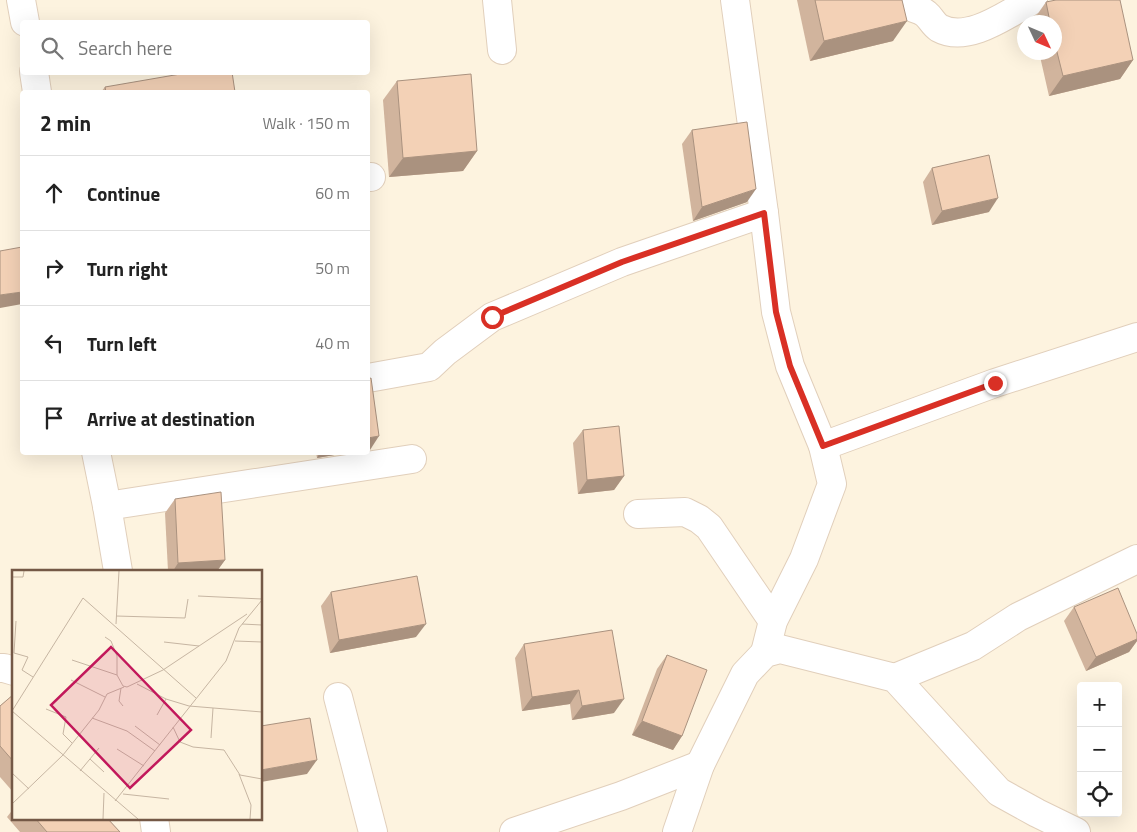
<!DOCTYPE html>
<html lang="en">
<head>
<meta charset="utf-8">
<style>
	body { margin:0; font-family:"Titillium Web",sans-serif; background:#f6f6f6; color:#222 }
	.controls { position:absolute; right:15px; bottom:15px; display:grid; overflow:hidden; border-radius:5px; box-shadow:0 5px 20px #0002 }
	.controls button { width:45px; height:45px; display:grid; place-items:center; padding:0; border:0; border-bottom:1px solid #e0e0e0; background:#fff; color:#222; font:25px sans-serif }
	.compass { position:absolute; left:1017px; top:15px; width:45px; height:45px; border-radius:50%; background:#fff; box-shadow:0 5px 20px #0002; rotate:134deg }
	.stop { position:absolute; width:15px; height:15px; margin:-11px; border:4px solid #d93025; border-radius:50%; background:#fff }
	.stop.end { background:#d93025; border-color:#fff; box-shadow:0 1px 5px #0008 }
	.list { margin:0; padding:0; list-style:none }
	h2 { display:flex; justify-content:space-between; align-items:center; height:65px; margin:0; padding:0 20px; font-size:21px }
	h2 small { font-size:16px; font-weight:400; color:#767676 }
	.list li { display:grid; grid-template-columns:32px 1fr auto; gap:15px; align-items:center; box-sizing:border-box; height:75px; padding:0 20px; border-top:1px solid #e0e0e0 }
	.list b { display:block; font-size:19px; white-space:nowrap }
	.list em { font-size:16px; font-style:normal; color:#767676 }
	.icon { flex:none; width:28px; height:28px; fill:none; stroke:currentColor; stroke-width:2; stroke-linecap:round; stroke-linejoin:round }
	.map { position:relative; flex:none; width:1137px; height:832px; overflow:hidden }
	.search { position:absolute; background:#fff; box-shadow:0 5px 20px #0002; left:20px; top:20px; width:350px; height:55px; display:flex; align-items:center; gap:12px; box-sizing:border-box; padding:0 18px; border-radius:5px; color:#767676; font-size:19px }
	.panel { position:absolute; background:#fff; box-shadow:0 5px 20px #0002; left:20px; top:90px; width:350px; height:365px; border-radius:5px }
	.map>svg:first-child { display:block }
</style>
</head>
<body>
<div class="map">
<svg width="1137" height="832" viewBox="0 0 1137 832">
	<rect width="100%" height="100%" fill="#fdf3df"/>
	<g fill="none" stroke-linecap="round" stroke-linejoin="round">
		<!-- minor casing -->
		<g stroke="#e1cfbb" stroke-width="30">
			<g id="minor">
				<polyline points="497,0 502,50"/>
				<polyline points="735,0 764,213 776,312 790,366 823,446 832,484 804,559 773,621 765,653"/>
				<path d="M904,0c5,10 14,7 22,14 5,4 7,10 13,14 29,16 68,-14 94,-28"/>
				<polyline points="368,177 371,177"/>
				<polyline points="368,378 429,367 445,352 492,317 622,262 764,213"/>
				<polyline points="823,446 995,383 1137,337"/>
				<polyline points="107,506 412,459"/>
				<polyline points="638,514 685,512 699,519 709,527 773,621"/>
				<polyline points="0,668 4,668 14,671"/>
				<polyline points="895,678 973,646 1018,617 1137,559"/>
				<polyline points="338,697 373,832"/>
				<polyline points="514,832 621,796 700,765"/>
				<polyline points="677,832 700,765 745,674 765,653 780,649 895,678 999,792 1037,813 1076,832"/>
			</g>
		</g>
		<!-- tertiary casing -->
		<g stroke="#e1cfbb" stroke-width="30">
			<g id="tertiary">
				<polyline points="21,0 25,22"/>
				<polyline points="34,72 37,92"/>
				<polyline points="96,452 107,506 118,571"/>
				<polyline points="154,818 156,832"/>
			</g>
		</g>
		<!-- minor -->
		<use href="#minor" stroke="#fff" stroke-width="28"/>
		<!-- tertiary -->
		<use href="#tertiary" stroke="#fff" stroke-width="28"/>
	</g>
	<!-- wall -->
	<g fill="#d1b49d">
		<polygon points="797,0 902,0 893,41 810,61"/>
		<polygon points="1046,2 1133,60 1120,79 1049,96 1039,52 1054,52 1054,22 1032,22"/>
		<polygon points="397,81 477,151 463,171 389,177 383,100"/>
		<polygon points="105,87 235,92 101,92"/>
		<polygon points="692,130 747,202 693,221 682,144"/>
		<polygon points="932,168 989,212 932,225 923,182"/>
		<polygon points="583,430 624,476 614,490 578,494 573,443"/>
		<polygon points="316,452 352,452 317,458"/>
		<polygon points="175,499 225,560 217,571 168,571 165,513"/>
		<polygon points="331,592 416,637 330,653 321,606"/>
		<polygon points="1074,607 1137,634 1137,641 1129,652 1086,671 1064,621"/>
		<polygon points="524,644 614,713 572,720 570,704 522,711 515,658"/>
		<polygon points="667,655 682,736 673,750 632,735 657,669"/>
		<polygon points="14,694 14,793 0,777 0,706"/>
		<polygon points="14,808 14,818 107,818 120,832 20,832 7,817"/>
	</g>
	<!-- shaded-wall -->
	<g fill="#aa927f">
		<polygon points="907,21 893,41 810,61 824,41"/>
		<polygon points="1133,60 1120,79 1049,96 1063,76"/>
		<polygon points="477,151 463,171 389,177 403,158"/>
		<polygon points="756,189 747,202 693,221 702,207"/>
		<polygon points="998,198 989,212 932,225 942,211"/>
		<polygon points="22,292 22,304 0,308 0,295"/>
		<polygon points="379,436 370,450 368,450 368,438"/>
		<polygon points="320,452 352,452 317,458"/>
		<polygon points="624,476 614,490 578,494 587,480"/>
		<polygon points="225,560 217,571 173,571 178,563"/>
		<polygon points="426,624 416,637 330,653 339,640"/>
		<polygon points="1137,639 1137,641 1129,652 1086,671 1096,657"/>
		<polygon points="579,690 570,704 522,711 532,697"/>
		<polygon points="624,699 614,713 572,720 582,706"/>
		<polygon points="642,721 682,736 673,750 632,735"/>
		<polygon points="317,760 307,774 261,782 261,770"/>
	</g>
	<!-- building -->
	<g fill="#f3d1b6" stroke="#aa927f">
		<polygon points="815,0 902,0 907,21 824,41"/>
		<polygon points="1056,0 1120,0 1133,60 1063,76 1054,40 1054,22 1050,22 1046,2"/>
		<polygon points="192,72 232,72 235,92 106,92 105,87"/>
		<polygon points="471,74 477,151 403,158 397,81"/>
		<polygon points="747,122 756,189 702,207 692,130"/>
		<polygon points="989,155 998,198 942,211 932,168"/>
		<polygon points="22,247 22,292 0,295 0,251"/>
		<polygon points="371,378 379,436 368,438 368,379"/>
		<polygon points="619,426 624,476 587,480 583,430"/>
		<polygon points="221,492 225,560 178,563 175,499"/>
		<polygon points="417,576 426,624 339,640 331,592"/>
		<polygon points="1118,588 1137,634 1137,639 1096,657 1074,607"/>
		<polygon points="612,630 624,699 582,706 579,690 532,697 524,644"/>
		<polygon points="667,655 707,670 682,736 642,721"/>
		<polygon points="14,694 14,762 0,746 0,706"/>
		<polygon points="310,718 317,760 261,770 261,726"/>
		<polygon points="35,818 107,818 120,832 47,832"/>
	</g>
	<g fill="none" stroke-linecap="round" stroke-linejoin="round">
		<!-- route -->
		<polyline stroke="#d93025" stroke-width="6" points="492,317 622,262 764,213 776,312 790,366 823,446 995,383"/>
	</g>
	<!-- overview -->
	<g transform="translate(12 570)">
		<rect width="250" height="250" fill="#fdf3df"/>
		<path fill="none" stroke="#c6b5a2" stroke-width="1" d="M0,7h11l1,-6M186,26l64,3M104,46l69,2 3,-19M4,51l-2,32 14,4 -6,13 11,7M104,54l3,-53M230,54l20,1M93,67l6,4 6,15v19l6,11 4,1 36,-17 84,-56M223,71l27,1M152,72l35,4M60,90l45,15M59,110l34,17M125,114l29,15 23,7 73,6M109,118l-2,13 4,5M34,139l20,8 -3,17 9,9M145,145l9,-16M80,148l35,13 28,20M123,156l25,19M161,157l7,15 13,5 31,3 16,25 22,4M199,168l2,-30M105,179l27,17M78,189l14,13M68,201l19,-23M0,203l17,16M227,204l12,31 -1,14M111,224l46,5M103,231l111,-140 13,-33 23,-28M0,234l51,-49 36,-45 8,-16 17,-7M91,249l1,-26M126,249l-126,-108 71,-113 113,100"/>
		<path fill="#c2185b" fill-opacity="0.15" stroke="#c2185b" stroke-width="2.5" d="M99,77l80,83 -61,58 -79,-83z"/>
		<rect width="250" height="250" fill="none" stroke="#745846" stroke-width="2.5"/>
	</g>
</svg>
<div class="controls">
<button>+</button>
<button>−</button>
<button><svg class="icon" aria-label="locate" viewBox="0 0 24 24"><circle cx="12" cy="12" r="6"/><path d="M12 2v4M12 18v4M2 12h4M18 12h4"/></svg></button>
</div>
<svg class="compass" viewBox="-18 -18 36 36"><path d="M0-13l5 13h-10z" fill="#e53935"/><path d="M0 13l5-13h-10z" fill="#767676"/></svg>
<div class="stop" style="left:492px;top:317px"></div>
<div class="stop end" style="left:995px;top:383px"></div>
<div class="search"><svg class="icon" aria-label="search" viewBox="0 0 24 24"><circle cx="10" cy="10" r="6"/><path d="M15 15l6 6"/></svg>Search here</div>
<section class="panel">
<h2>2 min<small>Walk · 150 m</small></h2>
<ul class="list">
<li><svg class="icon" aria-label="ahead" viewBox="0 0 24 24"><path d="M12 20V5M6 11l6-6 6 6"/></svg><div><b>Continue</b></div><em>60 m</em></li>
<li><svg class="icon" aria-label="right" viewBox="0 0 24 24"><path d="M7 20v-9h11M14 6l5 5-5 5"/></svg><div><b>Turn right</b></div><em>50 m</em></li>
<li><svg class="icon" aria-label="left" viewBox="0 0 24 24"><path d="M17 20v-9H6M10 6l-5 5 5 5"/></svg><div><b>Turn left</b></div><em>40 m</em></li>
<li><svg class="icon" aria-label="arrive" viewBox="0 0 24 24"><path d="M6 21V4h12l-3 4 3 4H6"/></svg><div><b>Arrive at destination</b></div></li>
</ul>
</section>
</div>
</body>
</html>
